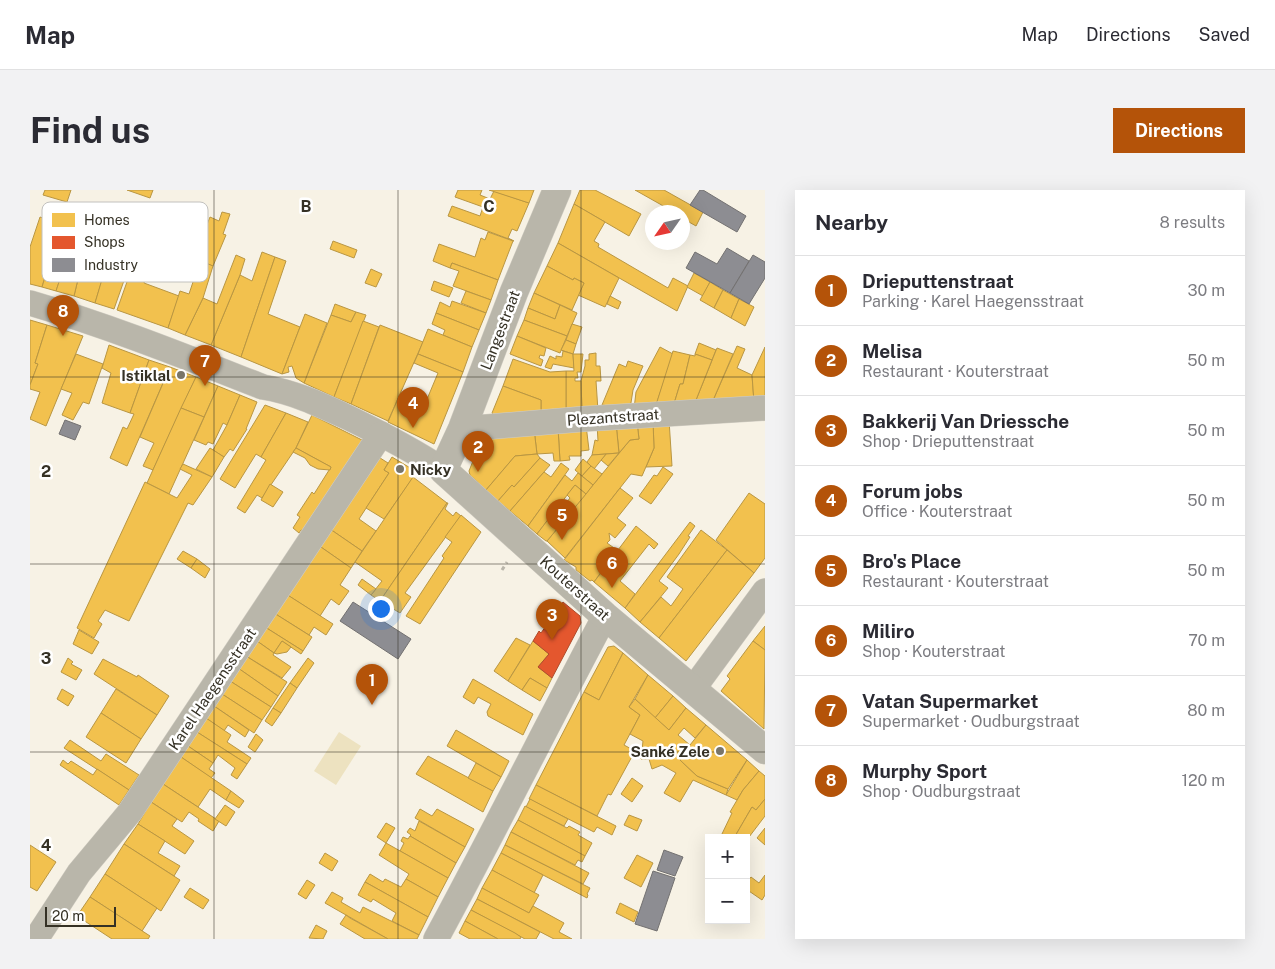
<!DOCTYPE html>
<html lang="en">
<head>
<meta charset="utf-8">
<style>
	body { margin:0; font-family:"Public Sans",sans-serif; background:#f2f2f3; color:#2b2b33 }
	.controls { position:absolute; right:15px; bottom:15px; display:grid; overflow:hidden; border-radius:0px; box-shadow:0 5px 20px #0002 }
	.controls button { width:45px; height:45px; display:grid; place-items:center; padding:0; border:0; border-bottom:1px solid #e1e1e2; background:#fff; color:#2b2b33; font:25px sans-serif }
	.compass { position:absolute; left:615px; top:15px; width:45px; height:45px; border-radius:50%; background:#fff; box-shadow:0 5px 20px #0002; rotate:236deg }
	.scale { position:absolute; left:15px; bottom:12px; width:71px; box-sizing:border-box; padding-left:5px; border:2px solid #353125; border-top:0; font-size:14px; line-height:18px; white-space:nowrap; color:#353125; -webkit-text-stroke:4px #fff; paint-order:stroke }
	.you { position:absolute; left:350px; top:418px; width:18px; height:18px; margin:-12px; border:4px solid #fff; border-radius:50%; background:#1a73e8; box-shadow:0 0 0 8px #1a73e833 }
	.badge { display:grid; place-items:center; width:32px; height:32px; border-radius:50%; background:#b45309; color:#fff; font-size:16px; font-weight:700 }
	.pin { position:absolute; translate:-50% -41px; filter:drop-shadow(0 1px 2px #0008) }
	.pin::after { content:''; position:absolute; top:26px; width:18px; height:15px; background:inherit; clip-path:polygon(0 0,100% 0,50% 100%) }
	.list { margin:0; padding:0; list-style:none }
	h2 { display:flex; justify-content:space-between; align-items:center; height:65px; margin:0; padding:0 20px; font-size:21px }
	h2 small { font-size:16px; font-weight:400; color:#7c7c81 }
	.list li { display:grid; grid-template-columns:32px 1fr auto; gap:15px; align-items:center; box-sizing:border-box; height:70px; padding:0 20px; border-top:1px solid #e1e1e2 }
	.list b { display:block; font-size:19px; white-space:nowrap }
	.list p { margin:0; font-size:16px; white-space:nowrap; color:#7c7c81 }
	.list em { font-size:16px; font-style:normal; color:#7c7c81 }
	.map { position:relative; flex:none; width:735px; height:749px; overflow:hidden; border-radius:0px }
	header { display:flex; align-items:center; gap:30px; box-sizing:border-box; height:70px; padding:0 25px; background:#fff; border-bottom:1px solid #e1e1e2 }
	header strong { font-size:24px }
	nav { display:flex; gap:28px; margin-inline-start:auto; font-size:18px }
	.intro { display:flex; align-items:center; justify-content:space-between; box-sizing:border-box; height:120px; padding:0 30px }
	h1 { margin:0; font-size:35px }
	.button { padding:12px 22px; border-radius:0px; background:#b45309; color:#fff; font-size:18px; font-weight:700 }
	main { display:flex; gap:30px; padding:0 30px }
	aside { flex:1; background:#fff; border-radius:0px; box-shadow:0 5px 20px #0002 }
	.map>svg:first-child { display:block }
</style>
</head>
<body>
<header>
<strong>Map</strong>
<nav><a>Map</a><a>Directions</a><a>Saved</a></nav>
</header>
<div class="intro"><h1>Find us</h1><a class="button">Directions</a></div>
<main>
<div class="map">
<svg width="735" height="749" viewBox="0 0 735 749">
	<rect width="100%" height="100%" fill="#f7f2e5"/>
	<!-- green -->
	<polygon fill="#ede2c0" points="309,542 331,556 306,595 284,581"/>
	<!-- homes -->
	<g fill="#f2c14e" stroke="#b99642">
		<polygon points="15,0 41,0 37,12 13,5"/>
		<polygon points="97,0 123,0 120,8"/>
		<polygon points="428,0 452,0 450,5 460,9 464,1 499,13 487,41 482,39 478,48 484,51 418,26 422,16 450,26 453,17 425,7"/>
		<polygon points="459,0 504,0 499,13"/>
		<polygon points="550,0 565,0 611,24 599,46 544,14"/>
		<polygon points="605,0 634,0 673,22 666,36 652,28 652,22 644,22"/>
		<polygon points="544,14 575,32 564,51 569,54 568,57 638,98 643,88 658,96 647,121 528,53"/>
		<polygon points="192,22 200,24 193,44 196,45 183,76 163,69 180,27 189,31"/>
		<polygon points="10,27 31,34 12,97 0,94 0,57"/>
		<polygon points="42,27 50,30 26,101 12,97 28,45 32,46 34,40 38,42"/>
		<polygon points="70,29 75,30 69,52 76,54 71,72 77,74 65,113 44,106 49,85 54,86"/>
		<polygon points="47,38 66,43 54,86 49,85 44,106 26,101"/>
		<polygon points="86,42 109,48 84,119 65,113"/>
		<polygon points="458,42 483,51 468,90 422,73 420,78 403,71 409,54 445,67 451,48 455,50"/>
		<polygon points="303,51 327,60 324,68 300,59"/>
		<polygon points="528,53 589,88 575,117 548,105 554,93 544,88 543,90 517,76"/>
		<polygon points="106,56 123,61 114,93 149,106 138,138 87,120 98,89 97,89 101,78 100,78"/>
		<polygon points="232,62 245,67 211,167 181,155 210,85 222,91"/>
		<polygon points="206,65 215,69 210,85 181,155 155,145 173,108 187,114"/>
		<polygon points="245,67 256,71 238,124 270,137 252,184 211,167"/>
		<polygon points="176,73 183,76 173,108 155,145 138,138 150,101 159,104 166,83 171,85"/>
		<polygon points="422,73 468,90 461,110 423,96 429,81 420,78"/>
		<polygon points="517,76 543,90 544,88 554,93 542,120 504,103"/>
		<polygon points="341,79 352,84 346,97 335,93"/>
		<polygon points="664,83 680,92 673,106 657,97"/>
		<polygon points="404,91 423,98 419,107 401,100"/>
		<polygon points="680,92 693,100 684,118 670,110"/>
		<polygon points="693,100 709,109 701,128 684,118"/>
		<polygon points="436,101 461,110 456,123 431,113"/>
		<polygon points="504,103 530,115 525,129 498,118"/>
		<polygon points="580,106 591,112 588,119 577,114"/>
		<polygon points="709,109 724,117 715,136 701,128"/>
		<polygon points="422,111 456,123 449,140 406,123 410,112 420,117"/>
		<polygon points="305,114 326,122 321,132 301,125"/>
		<polygon points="530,115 547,123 537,146 494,130 498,118 525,129"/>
		<polygon points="326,122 336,125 304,207 274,193 301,125 321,132"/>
		<polygon points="406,123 449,140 442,157 413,145 415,140 402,134"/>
		<polygon points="275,124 297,133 274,193 266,188 262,176 258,177 259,182 252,184"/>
		<polygon points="0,130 17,135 5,173 8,174 0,195"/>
		<polygon points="494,130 537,146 530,163 487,146"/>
		<polygon points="333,131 349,137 321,214 304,207"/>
		<polygon points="542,134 552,137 546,154 536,150"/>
		<polygon points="17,135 53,146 16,236 0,229 10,202 0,199 0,195 8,174 5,173"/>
		<polygon points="350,135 393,152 358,231 321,214"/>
		<polygon points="398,139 442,157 433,182 388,164"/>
		<polygon points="487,146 516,158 514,166 510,165 509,168 513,170 511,176 480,164"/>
		<polygon points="536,150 546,154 543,164 531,160"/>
		<polygon points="669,153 686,160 682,170 665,164"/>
		<polygon points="79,155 119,170 100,223 72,213 81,183 72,178"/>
		<polygon points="707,156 715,159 707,178 722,185 724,212 681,215"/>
		<polygon points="630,157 643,164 625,218 604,219 606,202"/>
		<polygon points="735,157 735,211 724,212 722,185"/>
		<polygon points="687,158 703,164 681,215 664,215"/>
		<polygon points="533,161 543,164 544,178 523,174 521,179 515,177 520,166 526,169 526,166 532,167"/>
		<polygon points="643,161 660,165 653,194 650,194 643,217 625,218"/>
		<polygon points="566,163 566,176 570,176 571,191 566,191 568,221 552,222 551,191 555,176 555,170 559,170 559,164"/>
		<polygon points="46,164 73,174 59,214 53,212 43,230 32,225 42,203 31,199"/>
		<polygon points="388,164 433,182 404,254 358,232 370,204 395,214 408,183 384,173"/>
		<polygon points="543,164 553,164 551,182 547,182 548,188 545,188 545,191 551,191 552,222 536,223 536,181 544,181"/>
		<polygon points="665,164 682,170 664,215 643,217 650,194 653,194 660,165 665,166"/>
		<polygon points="483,169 520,182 536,181 536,223 511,224 511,210 473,196"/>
		<polygon points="119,170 140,177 97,276 80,268 93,237 97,239 104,224 100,223"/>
		<polygon points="598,171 613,176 603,200 600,219 572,215 589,174 596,177"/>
		<polygon points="140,177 166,187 123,280 113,276 124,253 110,247"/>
		<polygon points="166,187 188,196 174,227 151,218"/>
		<polygon points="188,196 210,205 197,235 193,233 183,254 178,252 176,255 164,250"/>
		<polygon points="473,196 511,210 511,224 466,228 462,223"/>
		<polygon points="210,205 227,212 216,239 217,239 203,261 200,259 194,267 183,260 197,235"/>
		<polygon points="235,215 256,223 231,267 226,264 205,298 190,289"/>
		<polygon points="151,218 174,227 139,304 117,293"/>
		<polygon points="256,223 278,232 266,258 232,308 227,305 215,323 207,318 236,270 231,267"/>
		<polygon points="282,225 336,252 277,343 271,340 269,343 263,338 270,327 267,325 282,302 284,304 301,277 266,258"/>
		<polygon points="639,230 642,276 616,277 624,258 623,231"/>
		<polygon points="623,231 624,258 612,286 601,284 535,368 517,351 600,250 609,249 607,232"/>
		<polygon points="607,232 609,249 600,250 589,263 586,233"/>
		<polygon points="586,233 589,263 562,265 565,250 568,251 567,234"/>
		<polygon points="556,235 559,260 551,261 551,266 539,266 540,270 530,271 528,238"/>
		<polygon points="528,238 530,271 524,271 523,263 507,264 504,239"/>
		<polygon points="504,239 507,264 485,266 456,300 440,285 439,281 453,246"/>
		<polygon points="180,258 194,267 182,287 166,279"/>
		<polygon points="266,258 301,277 300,280 288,279 280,275 275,268 263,262"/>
		<polygon points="589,263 578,276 571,270 576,264"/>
		<polygon points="507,264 510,268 484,297 482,295 468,311 456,300 485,266"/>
		<polygon points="576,264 564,279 557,272 562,265"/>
		<polygon points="347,266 358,273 354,280 359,283 329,329 346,341 332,361 300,339"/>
		<polygon points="362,267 387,282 354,329 336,318 359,283 354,280"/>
		<polygon points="510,268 520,275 480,321 468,311 482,295 484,297"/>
		<polygon points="553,269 561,276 552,286 545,280"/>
		<polygon points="531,273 539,279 498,336 480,321 514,282 521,287"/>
		<polygon points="153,274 182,287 163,315 158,313 99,431 75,420 68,431 72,434 64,448 47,438 115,292 147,308 162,285 150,279"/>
		<polygon points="561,276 572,284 563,295 552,286"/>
		<polygon points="633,277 643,284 621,314 609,306 624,285 627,286"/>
		<polygon points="548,283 563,295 556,304 545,295 507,344 498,336 535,285 542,291"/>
		<polygon points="383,287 417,313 350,411 341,405 352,391 325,372"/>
		<polygon points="240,294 253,302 243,317 231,310"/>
		<polygon points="545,295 556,304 517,351 516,351 507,344 526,319 529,322 540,308 537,305"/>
		<polygon points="590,298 603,308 587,328 596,335 585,348 579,343 580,350 577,353 587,360 564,392 562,390 560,391 546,380 546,377 534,370"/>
		<polygon points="719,303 735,314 735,368 724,383 686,350"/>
		<polygon points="417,313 418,313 415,319 423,326 426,322 431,326 375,403 381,407 370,423 350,411"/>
		<polygon points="431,325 451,342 390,434 376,426 414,368 412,366 422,352 415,347"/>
		<polygon points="660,332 665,336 658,346 660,347 649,364 629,391 638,398 610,432 595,418"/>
		<polygon points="606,336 628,354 624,359 619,354 590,391 605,404 595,418 564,392"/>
		<polygon points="300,339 332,361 321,378 288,355"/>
		<polygon points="671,340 697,360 629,448 610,432 631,407 641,416 653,399 637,387"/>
		<polygon points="288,355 321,378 310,395 319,401 309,415 301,409 290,426 256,404"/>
		<polygon points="697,360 724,383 656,471 629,448"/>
		<polygon points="153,361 167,369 161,378 147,369"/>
		<polygon points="167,369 180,379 175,388 161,378"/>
		<polygon points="332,389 346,399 341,405 328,395"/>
		<polygon points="256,404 303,434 296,445 284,437 279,445 244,423"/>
		<polygon points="244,423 282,447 273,461 235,437"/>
		<polygon points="735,436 735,460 723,451"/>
		<polygon points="235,437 273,461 271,464 252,451 244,463 227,451"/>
		<polygon points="49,440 69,452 62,464 43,454"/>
		<polygon points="486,448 500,455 478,491 464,481"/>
		<polygon points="227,451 244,463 243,465 261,477 252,488 216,466"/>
		<polygon points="252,451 261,457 257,462 247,464 244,463"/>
		<polygon points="503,451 519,464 508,477 522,488 517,498 500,488 492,500 478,491"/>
		<polygon points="723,451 735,460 734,539 691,501 700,489 697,486"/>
		<polygon points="584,456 593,463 569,510 554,502 578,457"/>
		<polygon points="593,463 618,485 599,517 610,525 594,555 605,561 581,605 578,604 567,626 506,595 554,502 569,510"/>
		<polygon points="216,466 257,492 248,506 208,478"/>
		<polygon points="38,468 43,472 41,474 52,480 46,490 31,482"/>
		<polygon points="278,468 284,473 267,498 260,493"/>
		<polygon points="73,469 107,487 108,485 139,506 127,525 64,484"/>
		<polygon points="208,478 248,506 241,517 200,491"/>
		<polygon points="618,485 643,506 625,528 605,509"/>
		<polygon points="500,488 517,498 510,511 492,500"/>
		<polygon points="443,489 503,524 493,545 458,526 457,522 461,514 448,507 444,514 433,507"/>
		<polygon points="200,491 241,517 232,530 192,504"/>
		<polygon points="260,493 267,498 251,523 243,518"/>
		<polygon points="32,499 44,506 38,516 27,509"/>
		<polygon points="86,499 127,525 111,549 71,523"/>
		<polygon points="192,504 232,530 224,543 184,516"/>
		<polygon points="643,506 656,518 639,540 625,528"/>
		<polygon points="605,509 639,540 656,518 676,535 665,548 654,538 648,545 660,555 650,570 667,586 698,599 696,605 663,590 650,612 634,603 646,583 632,575 622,579 619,569 611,569 613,551 600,544 610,525 599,517"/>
		<polygon points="184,516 219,540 215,547 198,535 194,541 176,528"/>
		<polygon points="243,518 251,523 242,536 235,531"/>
		<polygon points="71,523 111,549 96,573 56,547"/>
		<polygon points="176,528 201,545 197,552 221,568 217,574 167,542"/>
		<polygon points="676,535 717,570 698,599 667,586 650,570 660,555"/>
		<polygon points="426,540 479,571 471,587 417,556"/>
		<polygon points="167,542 217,574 207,589 201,585 205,578 188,565 183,573 158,556"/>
		<polygon points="226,544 233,550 225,562 218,557"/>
		<polygon points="40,550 71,571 76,564 109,585 99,600 34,558"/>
		<polygon points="158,556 183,573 179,579 185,583 181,588 151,567"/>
		<polygon points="398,566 463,601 453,622 386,584"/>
		<polygon points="151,567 201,601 196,610 180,599 168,617 133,594"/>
		<polygon points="33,570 38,574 41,571 63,585 67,579 99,600 89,615 30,575"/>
		<polygon points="717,570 729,581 713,600 707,610 696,605"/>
		<polygon points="446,573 471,587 463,601 438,588"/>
		<polygon points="729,581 735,586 735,609 726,620 722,617 704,648 694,648 691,646 702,623 700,622 713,600"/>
		<polygon points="602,588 613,596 602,612 591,604"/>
		<polygon points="133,594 189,631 183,641 168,631 169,629 159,622 152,632 121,612"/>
		<polygon points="506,595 586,636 582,645 567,637 564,642 499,609"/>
		<polygon points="201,601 214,611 209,618 196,610"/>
		<polygon points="500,609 538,629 534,636 496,617"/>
		<polygon points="735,609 735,626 716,651 716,648 704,648 722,617 726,620"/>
		<polygon points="121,612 147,629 142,636 164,651 155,664 108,634"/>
		<polygon points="195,615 205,622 196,636 185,629"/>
		<polygon points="495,616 537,638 539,636 550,642 548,645 562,653 555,666 488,630"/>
		<polygon points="390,619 402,626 407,619 444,639 435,657 385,628"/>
		<polygon points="599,625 612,630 607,641 594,635"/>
		<polygon points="488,630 555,666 552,672 548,670 545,675 481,642"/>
		<polygon points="389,631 435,657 426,673 380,646 381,645 377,642 380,638 385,641"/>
		<polygon points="356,633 365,638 356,653 347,647"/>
		<polygon points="108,634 135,651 128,663 150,676 144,686 94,654"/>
		<polygon points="735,638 735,655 727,648"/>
		<polygon points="481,642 559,683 553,694 475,655"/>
		<polygon points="380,646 426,673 418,688 370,661 374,653 371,651 373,647 378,649"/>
		<polygon points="356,653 418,688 408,707 376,689 379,684 349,665"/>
		<polygon points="94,654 150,690 131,721 75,684"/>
		<polygon points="0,655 26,672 7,701 0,697"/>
		<polygon points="475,655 560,698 557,704 558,705 557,708 471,663"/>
		<polygon points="295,663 308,671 302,681 289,673"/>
		<polygon points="471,663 513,685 504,703 462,680"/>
		<polygon points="607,665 623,673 611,697 594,688"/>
		<polygon points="462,680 509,705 499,723 452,698"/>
		<polygon points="75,684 127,718 112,741 60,707"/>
		<polygon points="340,684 353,692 355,689 371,697 376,689 408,707 398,727 335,692"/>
		<polygon points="735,685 735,705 732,710 716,699 716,693 721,687 729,693"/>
		<polygon points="277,690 285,695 276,709 268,704"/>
		<polygon points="335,692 398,727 389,745 362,731 366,723 343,709 341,712 328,705"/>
		<polygon points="160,698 179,710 173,719 154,707"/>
		<polygon points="452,698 499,723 503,716 534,733 529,742 542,749 524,749 447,709"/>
		<polygon points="302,702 313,708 311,712 330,723 333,717 389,745 387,749 358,749 295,713"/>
		<polygon points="60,707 120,746 118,749 82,749 47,726"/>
		<polygon points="447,709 510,742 506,749 495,749 441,720"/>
		<polygon points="590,713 608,722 604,732 586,723"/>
		<polygon points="441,720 485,743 491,747 490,749 468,749 435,731"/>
		<polygon points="316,725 320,728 358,749 335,749 310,734"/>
		<polygon points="435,731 468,749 440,749 429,743"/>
		<polygon points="286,735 297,741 293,749 279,748"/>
	</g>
	<!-- shops -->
	<polygon fill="#e4572e" stroke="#b04c2b" points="533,412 550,426 551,433 522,488 508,477 519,464 503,451 509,441 511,443"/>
	<!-- industry -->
	<g fill="#8d8d92" stroke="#737171">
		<polygon points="670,0 673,0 716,26 707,42 660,15"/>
		<polygon points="697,58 719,71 700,103 656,78 665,62 687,74"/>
		<polygon points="723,65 735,72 735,88 719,114 700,103"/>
		<polygon points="35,230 51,236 45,250 29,244"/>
		<polygon points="323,412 381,449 368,469 310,431"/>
		<polygon points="634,660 653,667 645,686 627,680"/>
		<polygon points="623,681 645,688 627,741 605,734"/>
	</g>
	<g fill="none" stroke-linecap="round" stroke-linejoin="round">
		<!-- minor casing -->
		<g stroke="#d2cec4" stroke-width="26">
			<g id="minor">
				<path d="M0,113c79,23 156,54 233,84 31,5 58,18 86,31 33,16 64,32 94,52"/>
				<polyline points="432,239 553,229 735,218"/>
				<polyline points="663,499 735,401"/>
				<polyline points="6,749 49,683 100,622 351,244"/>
				<path d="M406,749c58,-107 112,-216 169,-323"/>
			</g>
		</g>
		<!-- tertiary casing -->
		<g stroke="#d2cec4" stroke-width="29">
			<polyline id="tertiary" points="527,0 484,102 432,239 413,280 575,426 735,560"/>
		</g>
		<!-- path -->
		<polyline stroke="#bab6ab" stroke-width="3" stroke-dasharray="4 4" stroke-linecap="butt" points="472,380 477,372"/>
		<!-- minor -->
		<use href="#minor" stroke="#b9b6aa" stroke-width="25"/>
		<!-- tertiary -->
		<use href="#tertiary" stroke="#b9b6aa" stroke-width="28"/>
	</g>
	<!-- grid -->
	<path fill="none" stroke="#353125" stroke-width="1" stroke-opacity="0.55" d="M184,0v749M368,0v749M551,0v749M0,187h735M0,374h735M0,562h735"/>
	<!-- markers -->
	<g fill="#797568" stroke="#fff" stroke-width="2">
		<circle cx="151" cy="185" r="5"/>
		<circle cx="370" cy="279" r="5"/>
		<circle cx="690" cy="561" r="5"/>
	</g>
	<g text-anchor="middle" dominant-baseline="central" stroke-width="5" stroke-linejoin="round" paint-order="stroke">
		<!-- street labels -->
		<g font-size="15" fill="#353125" stroke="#fff">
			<text transform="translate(470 140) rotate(-69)">Langestraat</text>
			<text transform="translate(583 227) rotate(-4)">Plezantstraat</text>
			<text transform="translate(545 398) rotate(42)">Kouterstraat</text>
			<text transform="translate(182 499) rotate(-56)">Karel Haegensstraat</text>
		</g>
		<!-- poi labels -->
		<g font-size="15" font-weight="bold" fill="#353125" stroke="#fff" text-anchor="end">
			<text x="141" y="185">Istiklal</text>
			<text x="380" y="279" text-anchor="start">Nicky</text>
			<text x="680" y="561">Sanké Zele</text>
		</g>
	</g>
	<!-- legend -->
	<rect x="12" y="12" width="166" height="80" rx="8" fill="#fff" stroke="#c2c1be" stroke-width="1"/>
	<rect x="22" y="23" width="23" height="14" fill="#f2c14e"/>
	<rect x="22" y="46" width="23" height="13" fill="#e4572e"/>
	<rect x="22" y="68" width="23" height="14" fill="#8d8d92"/>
	<g font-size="14" fill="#353125">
		<text x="54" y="35">Homes</text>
		<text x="54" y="57">Shops</text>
		<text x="54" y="80">Industry</text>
	</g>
	<g font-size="16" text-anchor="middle" font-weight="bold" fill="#353125" stroke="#fff" stroke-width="5" stroke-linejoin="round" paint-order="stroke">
		<text x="276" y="22">B</text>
		<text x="459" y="22">C</text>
		<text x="16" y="287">2</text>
		<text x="16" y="474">3</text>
		<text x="16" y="661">4</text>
	</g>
</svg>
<div class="controls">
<button>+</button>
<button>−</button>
</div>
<svg class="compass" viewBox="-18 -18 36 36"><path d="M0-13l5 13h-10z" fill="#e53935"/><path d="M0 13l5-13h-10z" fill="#7c7c81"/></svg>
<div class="scale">20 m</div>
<div class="you"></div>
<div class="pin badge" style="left:342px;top:515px">1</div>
<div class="pin badge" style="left:448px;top:282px">2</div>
<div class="pin badge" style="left:522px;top:450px">3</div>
<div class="pin badge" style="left:383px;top:238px">4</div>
<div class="pin badge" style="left:532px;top:350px">5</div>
<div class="pin badge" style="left:582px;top:398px">6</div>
<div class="pin badge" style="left:175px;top:196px">7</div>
<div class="pin badge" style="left:33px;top:146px">8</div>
</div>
<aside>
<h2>Nearby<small>8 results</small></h2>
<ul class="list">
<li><span class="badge">1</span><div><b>Drieputtenstraat</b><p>Parking · Karel Haegensstraat</p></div><em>30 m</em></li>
<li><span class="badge">2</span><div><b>Melisa</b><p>Restaurant · Kouterstraat</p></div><em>50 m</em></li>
<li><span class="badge">3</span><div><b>Bakkerij Van Driessche</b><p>Shop · Drieputtenstraat</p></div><em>50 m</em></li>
<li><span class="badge">4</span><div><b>Forum jobs</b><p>Office · Kouterstraat</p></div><em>50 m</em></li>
<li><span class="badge">5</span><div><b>Bro's Place</b><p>Restaurant · Kouterstraat</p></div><em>50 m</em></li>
<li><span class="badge">6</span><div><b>Miliro</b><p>Shop · Kouterstraat</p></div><em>70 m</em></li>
<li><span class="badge">7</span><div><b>Vatan Supermarket</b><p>Supermarket · Oudburgstraat</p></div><em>80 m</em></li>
<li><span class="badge">8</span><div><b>Murphy Sport</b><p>Shop · Oudburgstraat</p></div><em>120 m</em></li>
</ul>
</aside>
</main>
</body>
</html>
